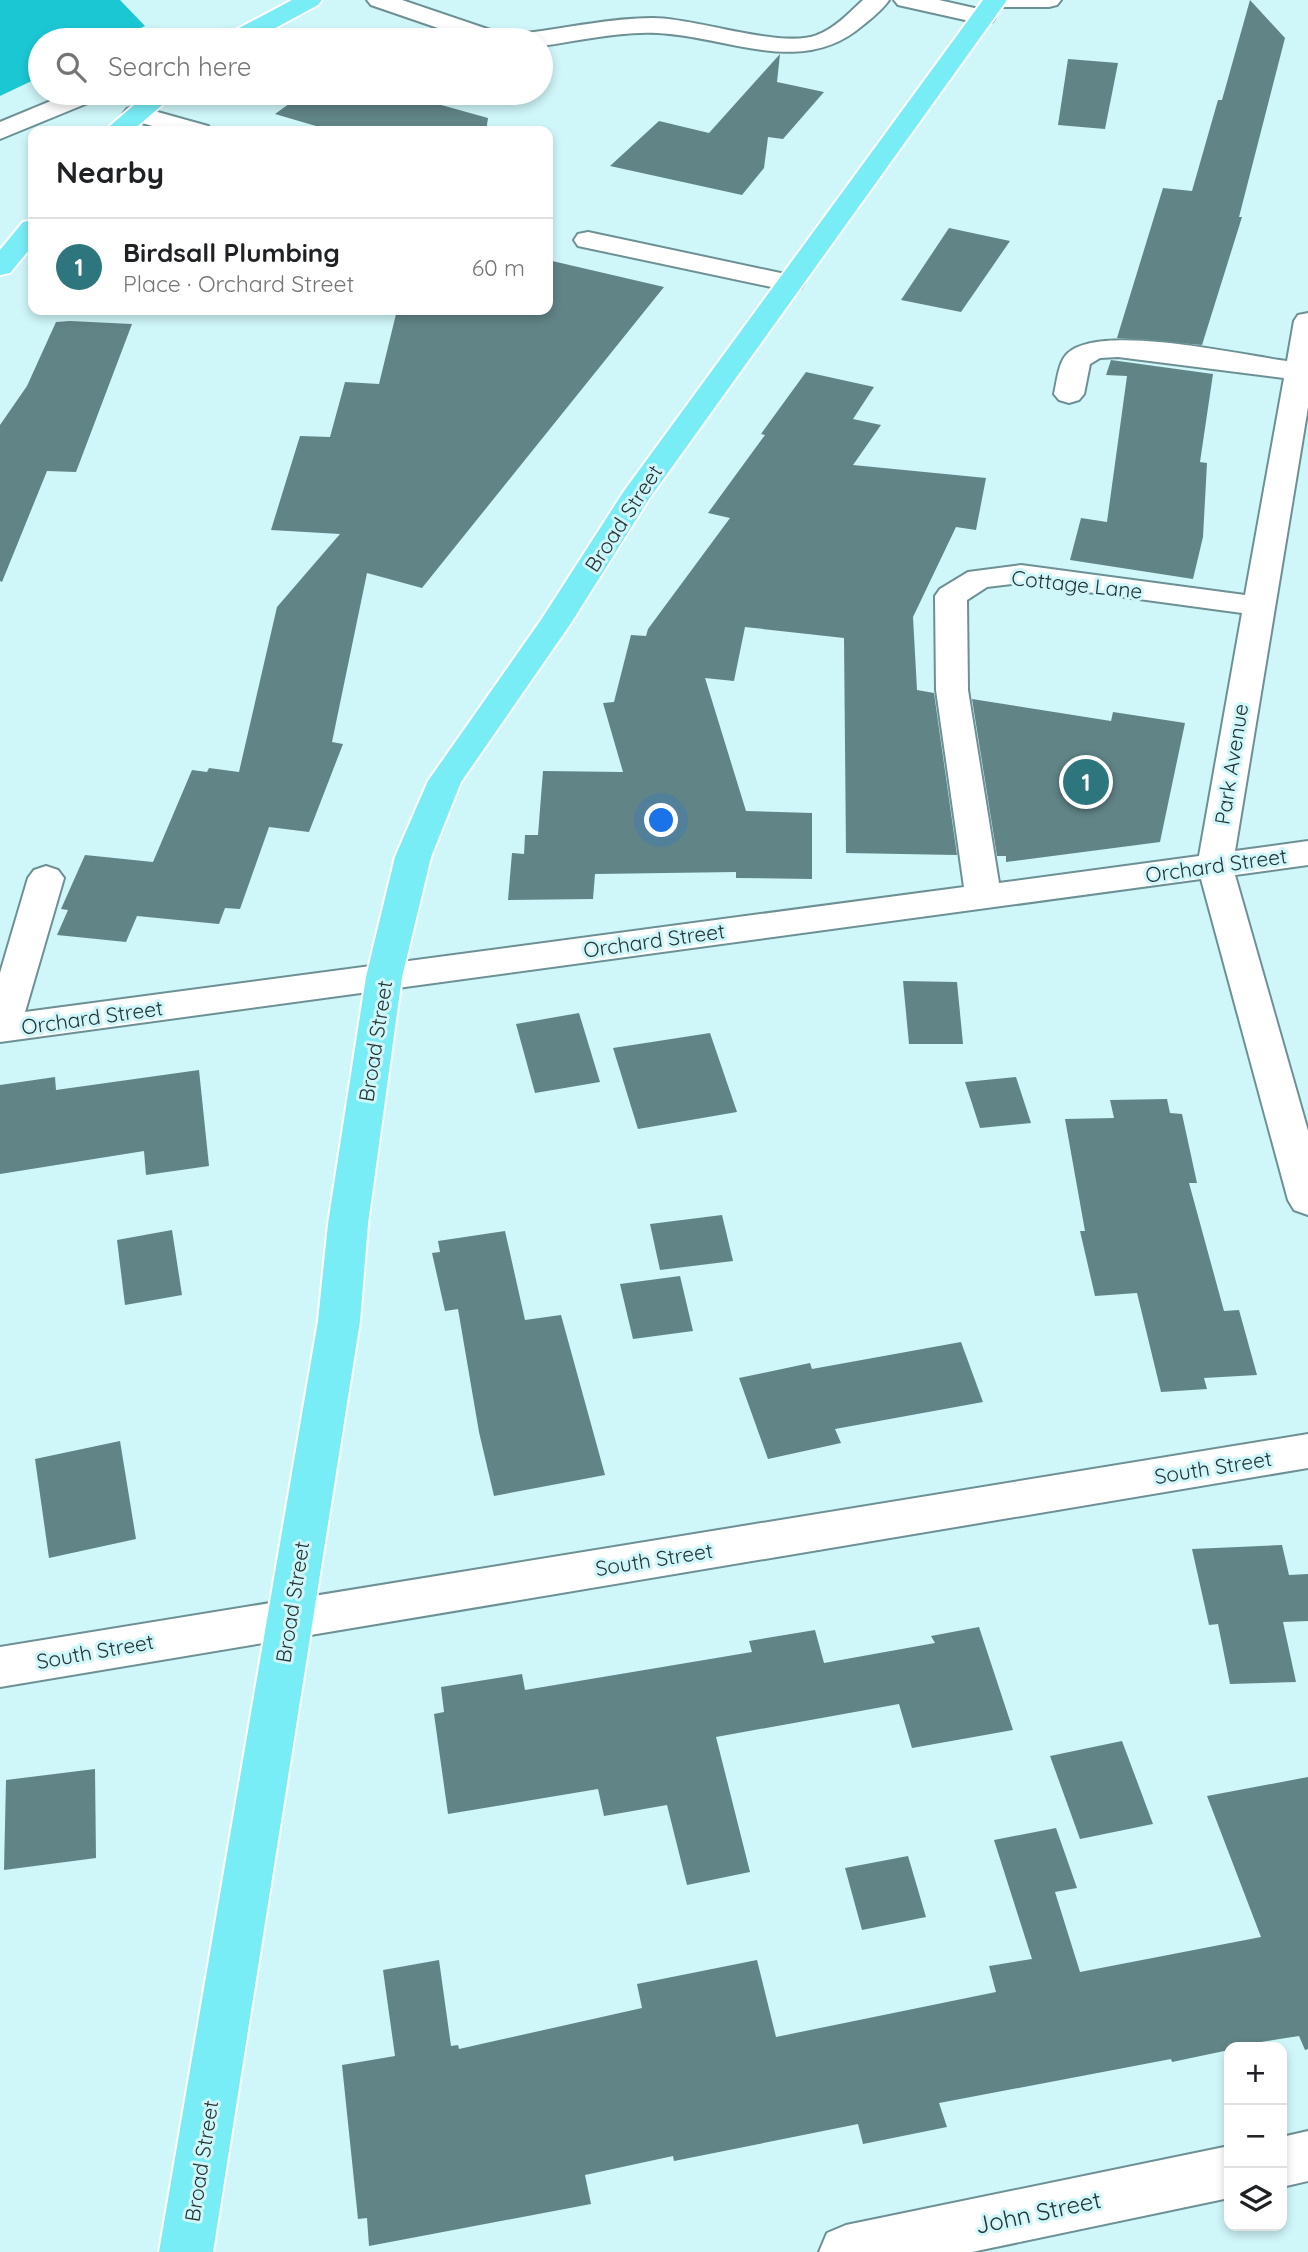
<!DOCTYPE html>
<html lang="en">
<head>
<meta charset="utf-8">
<style>
	body { margin:0; font-family:Quicksand,sans-serif; background:#f2f2f2; color:#202124 }
	.controls { position:absolute; right:21px; bottom:21px; display:grid; overflow:hidden; border-radius:14px; box-shadow:0 4px 10px #0003 }
	.controls button { width:63px; height:63px; display:grid; place-items:center; padding:0; border:0; border-bottom:2px solid #e0e0e0; background:#fff; color:#202124; font:35px sans-serif }
	.you { position:absolute; left:662px; top:821px; width:24px; height:24px; margin:-18px; border:5px solid #fff; border-radius:50%; background:#1a73e8; box-shadow:0 0 0 10px #1a73e833 }
	.badge { display:grid; place-items:center; width:46px; height:46px; border-radius:50%; background:#2d767d; color:#fff; font-size:23px; font-weight:700 }
	.pin { position:absolute; translate:-50% -50%; border:4px solid #fff; box-shadow:0 2px 7px #0006 }
	.list { margin:0; padding:0; list-style:none }
	h2 { display:flex; justify-content:space-between; align-items:center; height:91px; margin:0; padding:0 28px; font-size:30px }
	h2 small { font-size:23px; font-weight:400; color:#757577 }
	.list li { display:grid; grid-template-columns:46px 1fr auto; gap:21px; align-items:center; box-sizing:border-box; height:98px; padding:0 28px; border-top:2px solid #e0e0e0 }
	.list b { display:block; font-size:26px; white-space:nowrap }
	.list p { margin:0; font-size:23px; white-space:nowrap; color:#757577 }
	.list em { font-size:23px; font-style:normal; color:#757577 }
	.icon { flex:none; width:38px; height:38px; fill:none; stroke:currentColor; stroke-width:2; stroke-linecap:round; stroke-linejoin:round }
	.map { position:relative; flex:none; width:1308px; height:2252px; overflow:hidden }
	.search { position:absolute; background:#fff; box-shadow:0 4px 10px #0003; left:28px; top:28px; width:525px; height:77px; display:flex; align-items:center; gap:18px; box-sizing:border-box; padding:0 24px; border-radius:38px; color:#757577; font-size:26px }
	.panel { position:absolute; background:#fff; box-shadow:0 4px 10px #0003; left:28px; top:126px; width:525px; height:189px; border-radius:14px }
	.map>svg:first-child { display:block }
</style>
</head>
<body>
<div class="map">
<svg width="1308" height="2252" viewBox="0 0 1308 2252">
	<rect width="100%" height="100%" fill="#cff6f9"/>
	<!-- forest -->
	<polygon fill="#1cc7d4" points="0,0 120,0 145,26 116,40 40,40 40,77 0,96"/>
	<!-- building -->
	<g fill="#618487">
		<polygon points="1250,0 1285,38 1239,217 1242,217 1202,345 1117,338 1163,188 1192,191 1218,100 1222,100"/>
		<polygon points="780,54 777,82 824,92 783,139 768,137 764,168 742,195 610,166 659,121 709,133"/>
		<polygon points="1068,59 1118,63 1105,129 1058,125"/>
		<polygon points="304,93 398,93 488,118 486,131 333,131 275,114"/>
		<polygon points="949,228 1010,241 961,312 901,300"/>
		<polygon points="548,260 664,287 422,588 367,573 332,742 343,744 309,832 269,827 240,909 225,908 219,924 137,916 126,942 57,935 68,910 61,909 85,855 153,862 192,770 207,772 209,768 239,772 277,607 340,534 271,530 300,436 330,437 345,382 379,384 397,310 548,310"/>
		<polygon points="70,321 132,324 76,472 47,471 2,582 0,581 0,425 27,386 56,322"/>
		<polygon points="1111,360 1213,374 1200,462 1207,463 1203,537 1193,579 1070,560 1081,518 1107,522 1127,376 1106,375"/>
		<polygon points="806,372 874,387 853,419 881,425 853,465 986,478 976,530 956,527 913,617 917,690 934,693 957,855 846,853 844,638 745,627 734,681 705,678 746,811 812,813 812,879 736,878 736,872 595,874 593,899 508,900 512,853 524,854 525,835 538,835 543,771 623,772 603,703 614,702 631,635 646,636 648,629 730,518 708,513 765,435 761,434"/>
		<polygon points="972,699 1111,721 1113,712 1185,723 1160,842 1006,862 1006,856 997,856"/>
		<polygon points="903,981 957,982 963,1044 909,1044"/>
		<polygon points="579,1013 600,1082 535,1093 516,1024"/>
		<polygon points="710,1033 737,1112 638,1129 613,1048"/>
		<polygon points="199,1070 209,1166 146,1175 144,1151 0,1174 0,1085 55,1077 56,1090"/>
		<polygon points="1016,1077 1031,1123 980,1128 965,1082"/>
		<polygon points="1167,1099 1170,1113 1182,1114 1197,1183 1189,1183 1224,1311 1239,1310 1257,1375 1204,1378 1207,1389 1161,1392 1137,1293 1095,1296 1080,1231 1085,1231 1065,1119 1114,1118 1110,1100"/>
		<polygon points="722,1215 733,1261 660,1270 650,1224"/>
		<polygon points="172,1230 182,1295 125,1305 117,1240"/>
		<polygon points="505,1231 525,1320 561,1315 605,1475 494,1496 479,1432 458,1309 445,1311 432,1253 440,1252 438,1241"/>
		<polygon points="680,1276 693,1331 633,1339 620,1284"/>
		<polygon points="961,1342 983,1402 835,1429 841,1443 768,1459 739,1378 810,1363 812,1369"/>
		<polygon points="120,1441 136,1539 49,1558 35,1459"/>
		<polygon points="1282,1545 1289,1575 1308,1574 1308,1621 1283,1622 1296,1682 1230,1684 1218,1624 1209,1625 1192,1549"/>
		<polygon points="979,1627 1013,1730 912,1748 899,1704 716,1737 750,1872 687,1885 667,1805 604,1816 598,1789 448,1814 434,1714 444,1712 441,1687 522,1674 525,1690 752,1652 749,1641 815,1630 824,1663 935,1643 931,1636"/>
		<polygon points="1122,1741 1153,1824 1080,1839 1050,1756"/>
		<polygon points="95,1769 96,1858 4,1870 6,1780"/>
		<polygon points="1308,1777 1308,2049 1305,2050 1299,2036 1229,2047 1229,2050 1172,2062 1171,2059 939,2103 947,2127 863,2144 858,2124 674,2161 673,2156 585,2175 591,2204 369,2246 367,2218 358,2219 342,2065 395,2056 383,1970 439,1960 451,2046 458,2045 459,2049 642,2008 637,1984 757,1960 776,2037 996,1992 989,1966 1032,1959 994,1840 1056,1828 1077,1888 1055,1892 1080,1972 1261,1937 1207,1796"/>
		<polygon points="908,1856 926,1917 862,1930 845,1868"/>
	</g>
	<g fill="none" stroke-linecap="round" stroke-linejoin="round">
		<!-- minor casing -->
		<g stroke="#6d9094" stroke-width="4">
			<g id="minor">
				<polygon points="367,0 402,0 505,35 508,40 473,40 371,5"/>
				<path d="M863,0h26c-7,10 -17,18 -27,26 -61,52 -134,10 -205,7 -38,-2 -78,8 -116,13v-6h-27l3,-5 9,-2c42,-5 85,-15 127,-15 43,0 128,31 164,17 17,-6 32,-22 46,-35z"/>
				<polygon points="894,0 939,0 992,12 995,17 992,22 983,24 898,5"/>
				<polygon points="983,0 1061,0 1057,5 1049,7 995,7 987,5"/>
				<polygon points="70,93 104,93 100,98 0,139 0,122"/>
				<polygon points="136,106 208,126 212,131 171,131 127,119 123,114 127,109"/>
				<polygon points="588,232 790,275 800,277 804,283 800,289 790,291 578,246 574,240 578,234"/>
				<path d="M1308,313v94l-73,444 73,-10v24l-73,10 73,256v84l-14,-5 -6,-10 -87,-321 -1201,163v-69l28,-95 6,-8 12,-4 12,4 6,8 -39,134 939,-125 -28,-197 -1,-94 5,-7 28,-17 53,-7 224,30 39,-217 -166,-21 -18,1 -10,6 -6,30 -5,6 -10,3 -10,-3 -5,-6c3,-12 4,-32 14,-41 34,-30 172,2 219,8l7,-40 4,-6zM1021,583l221,30 -43,243 -200,27 -31,-193 -1,-90 20,-13z"/>
				<polygon points="1308,1434 1308,1468 0,1687 0,1647"/>
				<polygon points="1308,2131 1308,2181 1282,2187 1282,2137"/>
				<polygon points="1229,2146 1229,2198 972,2252 819,2252 827,2233 846,2225"/>
			</g>
		</g>
		<!-- major casing -->
		<g stroke="#fff" stroke-width="4">
			<g id="major">
				<polygon points="292,0 322,0 318,5 253,40 223,40 226,35"/>
				<polygon points="983,0 1007,0 649,499 571,623 461,782 431,857 402,977 368,1224 360,1321 213,2252 159,2252 318,1321 328,1224 366,977 395,857 428,781 541,620 624,491"/>
				<polygon points="148,93 176,93 132,131 104,131"/>
				<polygon points="33,220 33,245 10,273 0,275 0,250 23,222"/>
			</g>
		</g>
		<!-- minor -->
		<use href="#minor" fill="#fff" fill-rule="evenodd"/>
		<!-- major -->
		<use href="#major" fill="#79edf6" fill-rule="evenodd"/>
	</g>
	<g text-anchor="middle" dominant-baseline="central" stroke-width="6" stroke-linejoin="round" paint-order="stroke">
		<!-- street labels -->
		<g font-size="21" fill="#253436" stroke="#cff6f9">
			<text transform="translate(623 518) rotate(-57)">Broad Street</text>
			<text transform="translate(1077 584) rotate(6)">Cottage Lane</text>
			<text transform="translate(1231 764) rotate(-81)">Park Avenue</text>
			<text transform="translate(1216 865) rotate(-8)">Orchard Street</text>
			<text transform="translate(654 940) rotate(-8)">Orchard Street</text>
			<text transform="translate(92 1017) rotate(-8)">Orchard Street</text>
			<text transform="translate(375 1041) rotate(-81)">Broad Street</text>
			<text transform="translate(1213 1467) rotate(-9)">South Street</text>
			<text transform="translate(654 1559) rotate(-9)">South Street</text>
			<text transform="translate(292 1602) rotate(-81)">Broad Street</text>
			<text transform="translate(95 1651) rotate(-10)">South Street</text>
			<text transform="translate(201 2161) rotate(-81)">Broad Street</text>
		</g>
		<!-- near-street labels -->
		<g font-size="24" fill="#253436" stroke="#cff6f9">
			<text transform="translate(1038 2212) rotate(-12)">John Street</text>
		</g>
	</g>
</svg>
<div class="controls">
<button>+</button>
<button>−</button>
<button><svg class="icon" aria-label="layers" viewBox="0 0 24 24"><path d="M12 4l9 5-9 5-9-5zM3 14l9 5 9-5"/></svg></button>
</div>
<div class="you"></div>
<div class="pin badge" style="left:1086px;top:782px">1</div>
<div class="search"><svg class="icon" aria-label="search" viewBox="0 0 24 24"><circle cx="10" cy="10" r="6"/><path d="M15 15l6 6"/></svg>Search here</div>
<section class="panel">
<h2>Nearby<small></small></h2>
<ul class="list">
<li><span class="badge">1</span><div><b>Birdsall Plumbing</b><p>Place · Orchard Street</p></div><em>60 m</em></li>
</ul>
</section>
</div>
</body>
</html>
